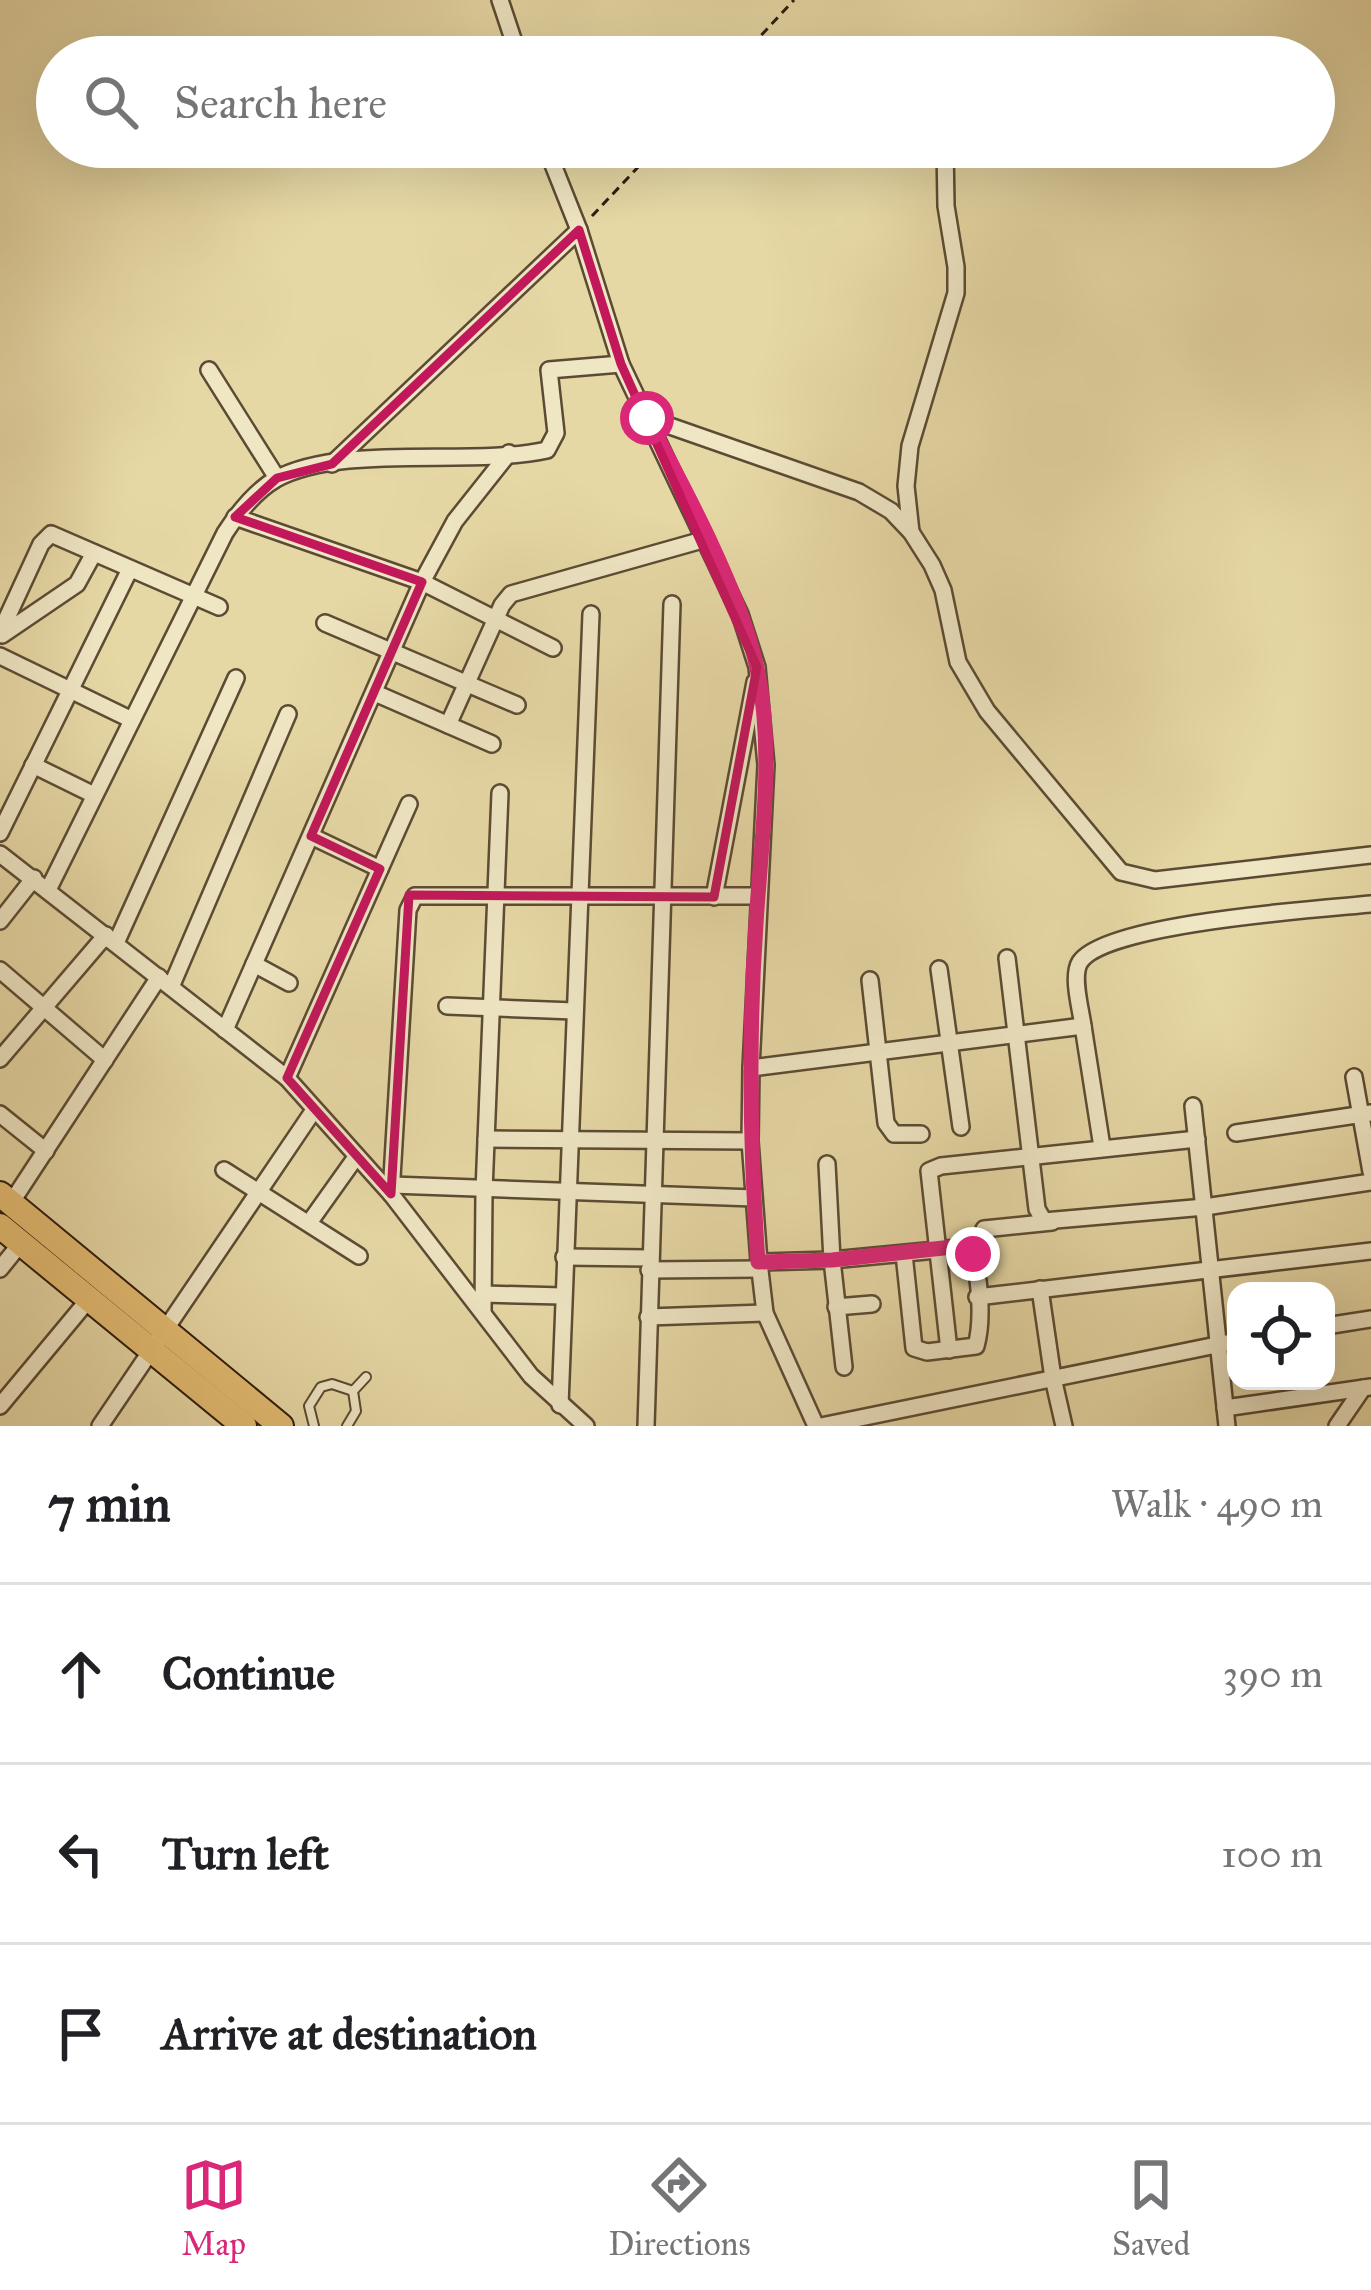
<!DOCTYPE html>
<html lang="en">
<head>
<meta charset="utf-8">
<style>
	body { margin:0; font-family:"IM FELL Great Primer",serif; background:#f2f2f2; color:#202124 }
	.controls { position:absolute; right:36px; bottom:36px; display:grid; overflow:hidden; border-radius:24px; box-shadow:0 12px 48px #0002 }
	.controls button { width:108px; height:108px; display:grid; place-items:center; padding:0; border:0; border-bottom:3px solid #e0e0e0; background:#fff; color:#202124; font:60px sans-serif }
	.stop { position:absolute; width:36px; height:36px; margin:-27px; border:9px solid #db2777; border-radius:50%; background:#fff }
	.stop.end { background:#db2777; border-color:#fff; box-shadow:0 3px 12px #0008 }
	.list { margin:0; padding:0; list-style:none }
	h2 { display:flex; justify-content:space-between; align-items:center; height:156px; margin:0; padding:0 48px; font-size:51px }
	h2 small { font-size:39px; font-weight:400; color:#757577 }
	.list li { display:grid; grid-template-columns:78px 1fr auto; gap:36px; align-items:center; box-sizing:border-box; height:180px; padding:0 48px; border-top:3px solid #e0e0e0 }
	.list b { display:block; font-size:45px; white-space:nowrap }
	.list em { font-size:39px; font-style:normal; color:#757577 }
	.icon { flex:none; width:66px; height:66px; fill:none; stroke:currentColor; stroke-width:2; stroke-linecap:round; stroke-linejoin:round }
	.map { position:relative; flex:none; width:1371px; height:1426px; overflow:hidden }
	.search { position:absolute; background:#fff; box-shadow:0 12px 48px #0002; left:36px; right:36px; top:36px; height:132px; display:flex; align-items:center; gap:30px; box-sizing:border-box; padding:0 42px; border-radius:66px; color:#757577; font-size:45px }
	.sheet { height:696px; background:#fff }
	nav { display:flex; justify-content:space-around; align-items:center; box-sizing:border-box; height:168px; border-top:3px solid #e0e0e0; background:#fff; font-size:33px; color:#757577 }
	nav a { display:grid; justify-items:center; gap:6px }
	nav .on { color:#db2777 }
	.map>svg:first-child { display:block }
</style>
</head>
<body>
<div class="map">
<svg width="1371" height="1426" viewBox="0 0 1371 1426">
	<rect width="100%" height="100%" fill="#e6d8a5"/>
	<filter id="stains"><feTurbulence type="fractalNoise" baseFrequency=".00167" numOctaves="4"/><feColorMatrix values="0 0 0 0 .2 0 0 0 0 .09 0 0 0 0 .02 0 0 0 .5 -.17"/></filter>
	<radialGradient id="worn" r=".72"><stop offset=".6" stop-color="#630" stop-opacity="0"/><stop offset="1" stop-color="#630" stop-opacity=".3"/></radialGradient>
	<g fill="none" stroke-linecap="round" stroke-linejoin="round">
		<!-- lane casing -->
		<g stroke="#5c4b34" stroke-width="12">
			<g id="lane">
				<polyline points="314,1426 309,1406 321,1387 332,1384 353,1391"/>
				<polyline points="347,1426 356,1411 353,1391 366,1377"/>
			</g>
		</g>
		<!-- street casing -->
		<g stroke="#5c4b34" stroke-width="20">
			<g id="street">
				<polyline points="500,0 519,57"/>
				<polyline points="546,147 579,230 621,364 740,614 757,667 766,765 751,1068 750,1141 759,1262 765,1313 816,1426"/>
				<polyline points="209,370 277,478"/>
				<polyline points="647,418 859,492 891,511 911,532 932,565 943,590 958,662 987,711 1121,872 1155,880 1371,855"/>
				<polyline points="332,464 579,230"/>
				<polyline points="235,517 422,582 553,648"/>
				<polyline points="911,532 906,486 910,446 956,293 956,267 946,206 945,147"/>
				<polyline points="325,623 517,705"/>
				<polyline points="0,633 41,544 51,534 219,607"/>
				<polyline points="2,635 77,584 94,553"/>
				<polyline points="0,656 132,720"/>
				<polyline points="375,693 492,744"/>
				<polyline points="448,725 502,605 511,594 706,539"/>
				<polyline points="33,765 94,795"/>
				<polyline points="0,833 130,569"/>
				<polyline points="311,836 380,869"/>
				<polyline points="0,854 287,1078 391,1194 531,1376 586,1426"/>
				<path d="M48,890l177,-357c13,-20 30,-42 51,-54 67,-36 195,-12 271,-29l9,-17 -7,-63 72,-6"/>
				<polyline points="714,897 755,682"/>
				<polyline points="0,921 34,878"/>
				<polyline points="116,943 236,678"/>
				<polyline points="1007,958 1037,1209 1044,1221 1205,1207 1371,1182"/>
				<polyline points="254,964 289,983"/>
				<polyline points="939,969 961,1127"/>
				<polyline points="0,970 105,1060"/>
				<polyline points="870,980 886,1123 894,1134 921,1134"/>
				<polyline points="171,987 288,714"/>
				<polyline points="447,1006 574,1011"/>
				<path d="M1083,1026c-2,-16 -12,-50 -3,-64 25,-39 241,-53 291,-58"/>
				<polyline points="225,1030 422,582 455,521 509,453"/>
				<polyline points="0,1059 106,935"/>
				<polyline points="751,1068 1083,1026 1102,1147"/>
				<polyline points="1354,1077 1371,1172"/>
				<polyline points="287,1078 409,804"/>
				<polyline points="1193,1106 1227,1426"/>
				<polyline points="0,1114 46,1151"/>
				<polyline points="1236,1133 1371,1113"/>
				<polyline points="486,1139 750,1141"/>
				<polyline points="827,1164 832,1260 844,1367"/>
				<polyline points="224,1170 359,1256"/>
				<polyline points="392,1185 754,1198"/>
				<polyline points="391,1194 408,910 415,896 758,896"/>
				<polyline points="11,1203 159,977"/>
				<polyline points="309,1223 356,1157"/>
				<polyline points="984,1229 1052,1222"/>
				<polyline points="564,1257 649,1258"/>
				<path d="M759,1262l73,-2 136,-13c13,22 15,74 8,99l-49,6 -13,-4 -10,-94"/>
				<polyline points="0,1269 21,1243"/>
				<polyline points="649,1270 759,1269"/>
				<polyline points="1040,1289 1053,1378 1064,1426"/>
				<polyline points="483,1294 563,1296"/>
				<polyline points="977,1297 1371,1251"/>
				<polyline points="836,1307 872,1304"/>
				<polyline points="483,1312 484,1191 500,793"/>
				<polyline points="648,1317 765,1313"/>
				<polyline points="1326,1326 1371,1319"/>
				<polyline points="949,1350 929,1171 941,1166 1197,1139"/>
				<polyline points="560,1405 591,614"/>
				<polyline points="0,1406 89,1299"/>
				<polyline points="1225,1408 1371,1387"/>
				<polyline points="100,1426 314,1110"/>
				<polyline points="646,1426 672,604"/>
				<polyline points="821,1426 1236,1341"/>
				<polyline points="1337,1426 1363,1388"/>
			</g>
		</g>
		<!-- primary casing -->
		<g stroke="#2e1c0e" stroke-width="28">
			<g id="primary">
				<polyline points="0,1194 281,1426"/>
				<polyline points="0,1226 244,1426"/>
			</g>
		</g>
		<!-- path -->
		<g stroke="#2e1c0e" stroke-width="3" stroke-dasharray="9 6" stroke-linecap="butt">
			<polyline points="741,57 794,0"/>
			<polyline points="592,216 657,147"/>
		</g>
		<!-- lane -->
		<use href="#lane" stroke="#efe6c4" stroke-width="8"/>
		<!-- street -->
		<use href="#street" stroke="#efe6c4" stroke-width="15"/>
		<!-- primary -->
		<use href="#primary" stroke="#e3bc72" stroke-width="24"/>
	</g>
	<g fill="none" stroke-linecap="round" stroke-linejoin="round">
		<!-- route -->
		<path stroke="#db2777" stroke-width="15" d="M647,418c37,69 94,175 110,250 18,84 4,172 -1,256 -8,113 -6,225 2,338l74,-2 130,-14 6,1 5,7"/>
	</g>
	<!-- marked area -->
	<path fill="none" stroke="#c2185b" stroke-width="9" stroke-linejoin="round" d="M579,230l42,134 136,303 -43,230 -305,-2 -18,299 -104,-116 93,-209 -69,-33 111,-254 -187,-65 42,-39 55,-14z"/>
	<rect width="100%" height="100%" filter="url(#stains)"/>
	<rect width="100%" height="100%" fill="url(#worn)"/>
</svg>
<div class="controls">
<button><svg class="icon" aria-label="locate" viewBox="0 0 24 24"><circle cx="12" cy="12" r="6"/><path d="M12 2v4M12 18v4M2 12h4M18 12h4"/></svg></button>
</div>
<div class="stop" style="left:647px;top:418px"></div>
<div class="stop end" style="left:973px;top:1254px"></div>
<div class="search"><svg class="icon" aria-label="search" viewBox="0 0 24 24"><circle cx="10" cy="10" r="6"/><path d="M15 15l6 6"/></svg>Search here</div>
</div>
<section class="sheet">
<h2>7 min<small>Walk · 490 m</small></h2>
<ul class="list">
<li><svg class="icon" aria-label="ahead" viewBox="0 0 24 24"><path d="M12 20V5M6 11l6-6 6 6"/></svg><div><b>Continue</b></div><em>390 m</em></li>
<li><svg class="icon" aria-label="left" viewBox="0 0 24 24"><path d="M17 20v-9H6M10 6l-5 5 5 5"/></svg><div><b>Turn left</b></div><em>100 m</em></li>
<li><svg class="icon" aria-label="arrive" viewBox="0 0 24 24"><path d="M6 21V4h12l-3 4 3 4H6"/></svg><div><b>Arrive at destination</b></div></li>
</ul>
</section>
<nav>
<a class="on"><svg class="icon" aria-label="map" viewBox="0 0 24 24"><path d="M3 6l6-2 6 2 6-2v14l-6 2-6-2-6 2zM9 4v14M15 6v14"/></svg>Map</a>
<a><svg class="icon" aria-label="directions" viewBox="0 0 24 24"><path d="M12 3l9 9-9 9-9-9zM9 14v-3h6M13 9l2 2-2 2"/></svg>Directions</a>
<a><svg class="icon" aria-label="saved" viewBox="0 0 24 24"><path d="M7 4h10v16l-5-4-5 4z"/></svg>Saved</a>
</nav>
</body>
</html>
